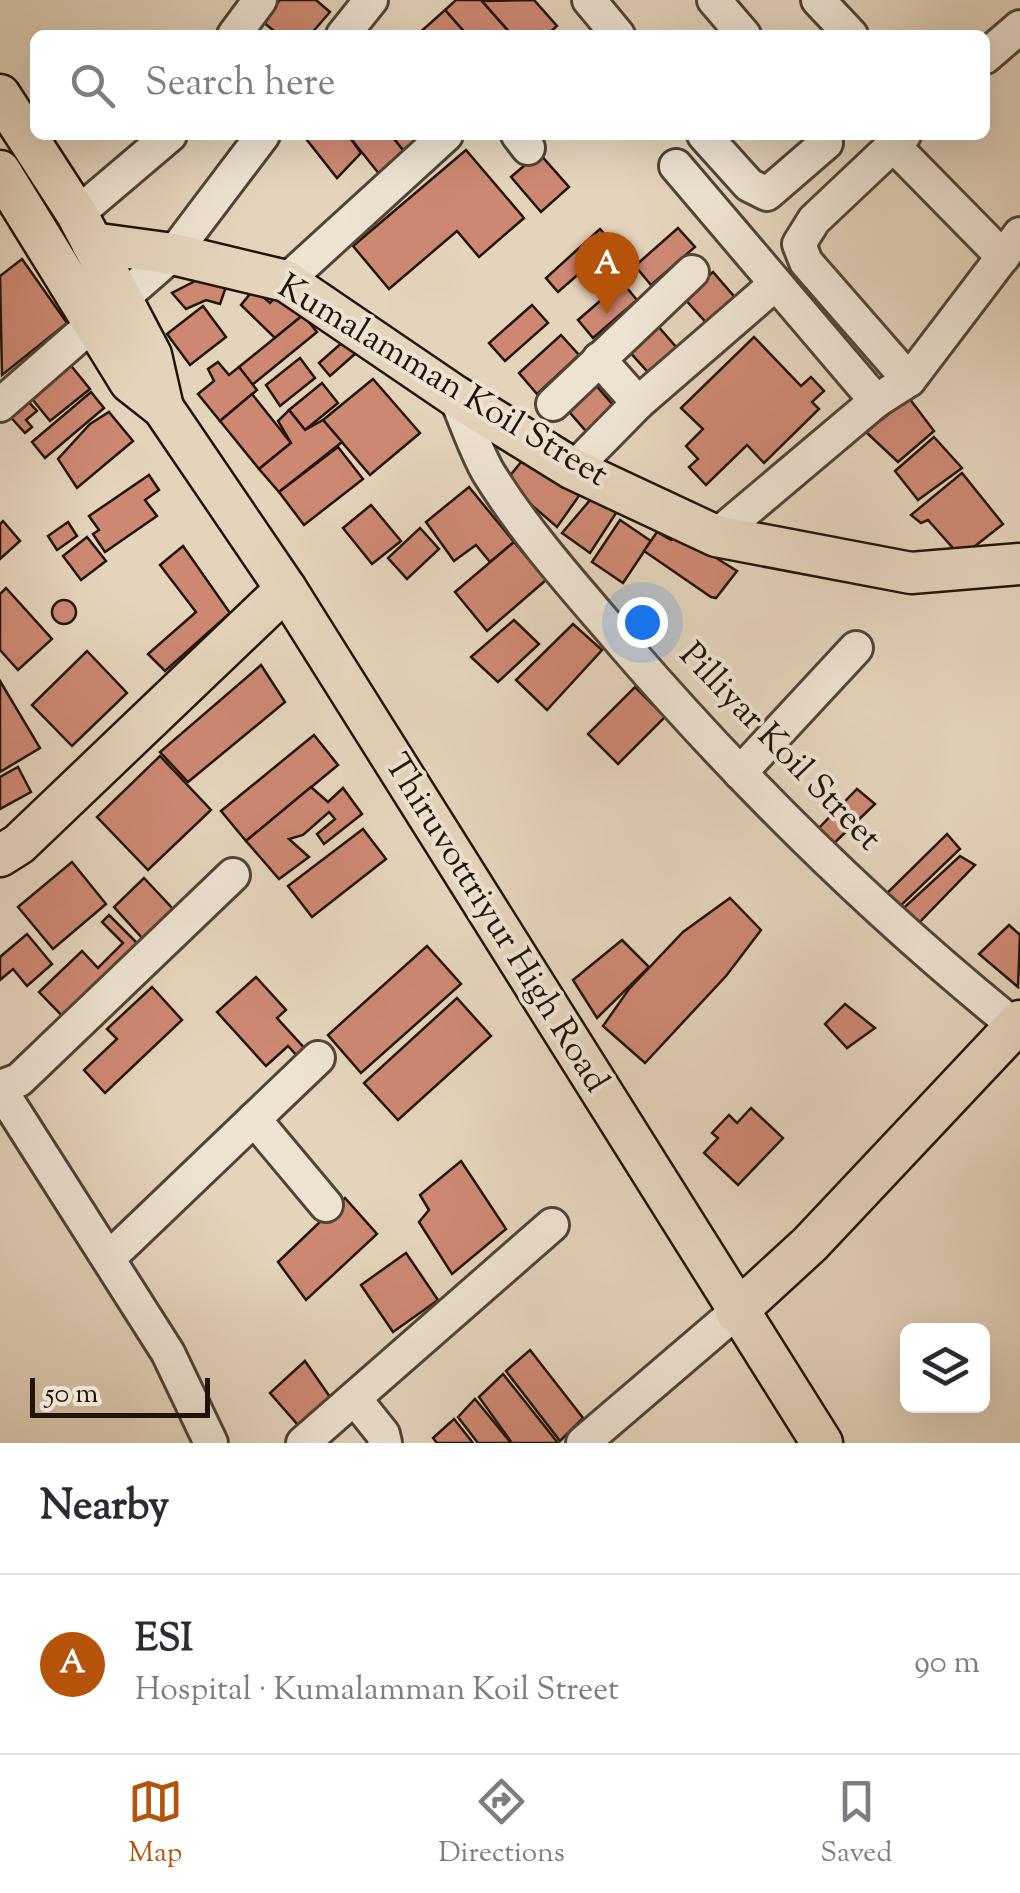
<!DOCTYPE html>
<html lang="en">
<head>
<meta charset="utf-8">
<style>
	body { margin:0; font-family:"Sorts Mill Goudy",serif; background:#f7f7f7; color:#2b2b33 }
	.controls { position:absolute; right:30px; bottom:30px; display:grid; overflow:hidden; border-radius:15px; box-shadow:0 10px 40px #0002 }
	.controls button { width:90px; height:90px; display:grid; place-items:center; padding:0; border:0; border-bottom:2px solid #e1e1e2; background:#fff; color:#2b2b33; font:50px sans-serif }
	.scale { position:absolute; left:30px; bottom:25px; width:180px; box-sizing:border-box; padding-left:10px; border:5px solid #20140a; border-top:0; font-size:28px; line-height:35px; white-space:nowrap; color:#20140a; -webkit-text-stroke:8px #eee3d3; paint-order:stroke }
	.you { position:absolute; left:642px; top:622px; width:35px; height:35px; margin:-25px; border:8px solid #fff; border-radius:50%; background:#1a73e8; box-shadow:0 0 0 15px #1a73e833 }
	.badge { display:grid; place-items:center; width:65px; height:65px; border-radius:50%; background:#b45309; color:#fff; font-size:32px; font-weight:700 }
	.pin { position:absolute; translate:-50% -82px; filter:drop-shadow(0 2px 5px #0008) }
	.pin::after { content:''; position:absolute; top:52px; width:35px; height:30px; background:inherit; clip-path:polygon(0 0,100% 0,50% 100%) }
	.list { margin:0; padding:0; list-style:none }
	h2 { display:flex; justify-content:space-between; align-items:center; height:130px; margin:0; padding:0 40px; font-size:42px }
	h2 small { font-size:32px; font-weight:400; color:#7c7c81 }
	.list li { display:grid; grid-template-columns:65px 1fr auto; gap:30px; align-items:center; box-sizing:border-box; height:180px; padding:0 40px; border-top:2px solid #e1e1e2 }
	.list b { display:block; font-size:38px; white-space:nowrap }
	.list p { margin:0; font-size:32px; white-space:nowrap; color:#7c7c81 }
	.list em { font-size:32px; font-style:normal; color:#7c7c81 }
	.icon { flex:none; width:55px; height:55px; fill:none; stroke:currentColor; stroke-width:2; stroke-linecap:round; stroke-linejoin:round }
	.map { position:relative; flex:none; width:1020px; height:1443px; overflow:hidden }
	.search { position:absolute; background:#fff; box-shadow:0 10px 40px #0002; left:30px; right:30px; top:30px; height:110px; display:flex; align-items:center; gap:25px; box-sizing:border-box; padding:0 35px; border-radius:15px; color:#7c7c81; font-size:38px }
	.sheet { height:310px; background:#fff }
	nav { display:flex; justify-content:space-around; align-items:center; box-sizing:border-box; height:140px; border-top:2px solid #e1e1e2; background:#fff; font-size:28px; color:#7c7c81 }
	nav a { display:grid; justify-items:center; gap:5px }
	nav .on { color:#b45309 }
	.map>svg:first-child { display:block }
</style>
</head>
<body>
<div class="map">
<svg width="1020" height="1443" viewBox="0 0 1020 1443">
	<rect width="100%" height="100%" fill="#e5d4bc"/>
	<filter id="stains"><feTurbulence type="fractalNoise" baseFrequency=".002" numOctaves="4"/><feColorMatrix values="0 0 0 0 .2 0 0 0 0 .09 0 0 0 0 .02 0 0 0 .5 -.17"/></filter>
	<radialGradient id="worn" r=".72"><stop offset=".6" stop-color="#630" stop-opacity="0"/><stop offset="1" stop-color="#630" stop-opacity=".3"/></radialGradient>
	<!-- building -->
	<g fill="#ce8872" stroke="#20140a" stroke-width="2.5">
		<polygon points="280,0 316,0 330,12 310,35 279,35 262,21"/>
		<polygon points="456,0 481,0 512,35 467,35 445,10"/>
		<polygon points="534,0 557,26 547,35 512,35 482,1"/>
		<polygon points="445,10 467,35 417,35"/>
		<polygon points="303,135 348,135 361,153 337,178"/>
		<polygon points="348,135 391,135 408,156 384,180"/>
		<polygon points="391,135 432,135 408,156"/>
		<polygon points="466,150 524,218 479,257 457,231 389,289 353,246"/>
		<polygon points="539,153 569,187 541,212 511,177"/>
		<polygon points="678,228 695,247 651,285 635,266"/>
		<polygon points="600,229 613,244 558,292 546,278"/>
		<polygon points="22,259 67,323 2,375 0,276"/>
		<polygon points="713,272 739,302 711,328 684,298"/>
		<polygon points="201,278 227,284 220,304 206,300 186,309 172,293"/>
		<polygon points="622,282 637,300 593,338 578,320"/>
		<polygon points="254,289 270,303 279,292 303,315 275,338 241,305"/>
		<polygon points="532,305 548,323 505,361 489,343"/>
		<polygon points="203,306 226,337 190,365 167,334"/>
		<polygon points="303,315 317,332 252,385 239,367"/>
		<polygon points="657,325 683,355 655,380 628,350"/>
		<polygon points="561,335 579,355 537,394 519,373"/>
		<polygon points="754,337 801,386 811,377 824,391 812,402 819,409 764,463 747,445 706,485 689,467 698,459 686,446 703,429 681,408"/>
		<polygon points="345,340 356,353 330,376 319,363"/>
		<polygon points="300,358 315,378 280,406 266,385"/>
		<polygon points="68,362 90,389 50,421 28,394"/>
		<polygon points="218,362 229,375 239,367 257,390 220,421 198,394 214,381 208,369"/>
		<polygon points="373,379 420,433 370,475 323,420"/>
		<polygon points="593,382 619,412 591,437 565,407"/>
		<polygon points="322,383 338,403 305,430 289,410"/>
		<polygon points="91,392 104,408 45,458 32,442"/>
		<polygon points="252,394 291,443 259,469 220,421"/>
		<polygon points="23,396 37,411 26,420 32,427 25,433 6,412"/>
		<polygon points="909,398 934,431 898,462 866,432"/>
		<polygon points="289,410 305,430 323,420 342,442 279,492 259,469 291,443 278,421"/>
		<polygon points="109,412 133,441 77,488 58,459 90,424"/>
		<polygon points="934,437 962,468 918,500 895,471"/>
		<polygon points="338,447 363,479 304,525 279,492"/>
		<polygon points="521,462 581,493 557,527 505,482"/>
		<polygon points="962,473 1003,524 961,557 928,520 921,523 911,515"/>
		<polygon points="149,475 159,490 145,500 157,516 105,552 93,534 99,530 89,516"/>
		<polygon points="469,487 514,542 490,562 476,545 454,561 426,522"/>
		<polygon points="591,499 618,510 590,553 562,533"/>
		<polygon points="371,505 401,541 372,564 343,528"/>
		<polygon points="620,520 651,541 623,583 592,562"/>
		<polygon points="3,521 20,541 0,559 0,524"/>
		<polygon points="68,522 77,536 57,550 48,536"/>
		<polygon points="420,528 439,549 407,579 388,558"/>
		<polygon points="657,532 671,540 683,537 737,571 716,598 711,597 644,551"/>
		<polygon points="87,537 106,561 81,580 63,556"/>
		<polygon points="514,542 546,580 487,631 455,592"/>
		<polygon points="183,546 230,613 165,671 148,654 196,612 160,565"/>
		<polygon points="6,588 52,639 18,670 0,650 0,594"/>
		<circle cx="64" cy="612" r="12"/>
		<polygon points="514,620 539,644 498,682 471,657"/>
		<polygon points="573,624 602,650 547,710 516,680"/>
		<polygon points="87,651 127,693 72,746 32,705"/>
		<polygon points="261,665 285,702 188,782 160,752"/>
		<polygon points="0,681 40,748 0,772"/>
		<polygon points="635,687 665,717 618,764 588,734"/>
		<polygon points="314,735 338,765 246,841 221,811"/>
		<polygon points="160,756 211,810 148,870 97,817"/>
		<polygon points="18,767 31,792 0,809 0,777"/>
		<polygon points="311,787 328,802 343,788 362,814 324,844 317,834 335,819 329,812 303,835 289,839 309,857 279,879 246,841"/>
		<polygon points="857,789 875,804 827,850 813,834"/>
		<polygon points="363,829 386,859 312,917 288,886"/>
		<polygon points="947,834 960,849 893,913 881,899"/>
		<polygon points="960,856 975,865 911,931 895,916"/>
		<polygon points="72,862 106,904 53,949 18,907"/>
		<polygon points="144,878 174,910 143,939 114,907"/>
		<polygon points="730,898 761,930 726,976 645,1063 603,1026 629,989 683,932"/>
		<polygon points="109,915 144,950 69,1023 39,992 82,951 98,968 123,943 102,922"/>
		<polygon points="1009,925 1020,935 1018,987 979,954"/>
		<polygon points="27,934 52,964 27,986 13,969 0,980 0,957"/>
		<polygon points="622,940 649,967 597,1018 573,980"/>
		<polygon points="427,946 461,984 361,1073 328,1035"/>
		<polygon points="256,977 286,1010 277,1018 308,1052 300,1059 288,1046 266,1066 217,1012"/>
		<polygon points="152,987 182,1020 105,1093 84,1070 117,1039 107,1029"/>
		<polygon points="457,998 491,1036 398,1120 364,1083"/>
		<polygon points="845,1004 875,1028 847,1048 825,1024"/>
		<polygon points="751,1108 783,1138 738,1185 704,1153 718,1138 712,1133 729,1115 737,1123"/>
		<polygon points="461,1161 506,1229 452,1274 419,1222 429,1210 420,1195"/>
		<polygon points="345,1198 377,1234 306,1300 278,1262"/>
		<polygon points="406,1253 438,1300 393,1332 361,1285"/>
		<polygon points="530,1350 583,1418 560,1441 506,1371"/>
		<polygon points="305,1361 337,1407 305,1433 270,1393"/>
		<polygon points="503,1374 558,1443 512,1443 479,1397"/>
		<polygon points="475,1399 511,1443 478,1443 458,1417"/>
		<polygon points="454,1419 473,1443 437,1443 433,1438"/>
	</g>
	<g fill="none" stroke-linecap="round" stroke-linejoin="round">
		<!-- minor casing -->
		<g stroke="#514436" stroke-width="38">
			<g id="minor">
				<polyline points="589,0 618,35"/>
				<polyline points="714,0 744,35"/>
				<polyline points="818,0 851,35"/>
				<polyline points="234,35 260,0"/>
				<polyline points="343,35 371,0"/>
				<polyline points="985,57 1020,27"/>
				<polyline points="518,135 528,148"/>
				<polyline points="704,135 749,185 767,194 826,143"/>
				<polyline points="904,135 814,220 799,244 806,262 909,380"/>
				<polyline points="894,146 1003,257"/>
				<polyline points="676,166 876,401"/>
				<polyline points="77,214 170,135"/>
				<polyline points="286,281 446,135"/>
				<polyline points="599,359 638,403"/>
				<path d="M455,396c11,25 20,53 33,76 38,62 89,118 136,173 120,139 253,270 396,385"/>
				<polyline points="553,404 692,272"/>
				<polyline points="0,405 173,254 263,135"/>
				<polyline points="573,469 638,403 773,286"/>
				<polyline points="716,536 876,401 909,380 1020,234"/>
				<polyline points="740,773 856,648"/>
				<polyline points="0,1087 19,1080 233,875"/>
				<polyline points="0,1089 168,1353 211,1443"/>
				<polyline points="254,1119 326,1205"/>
				<polyline points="110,1257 318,1058"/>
				<polyline points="355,1399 383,1434 385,1443"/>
				<polyline points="303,1443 552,1225"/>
				<polyline points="583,1443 736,1312"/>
			</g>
		</g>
		<!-- major casing -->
		<g stroke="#20140a" stroke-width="45">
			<g id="major">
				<polyline points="0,95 77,214 151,355 163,408"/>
				<polyline points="0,171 130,382 163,408 286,589 822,1443"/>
				<polyline points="92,243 173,254 286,281 455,396 573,469 716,536 911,573 1020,564"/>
				<polyline points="0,856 19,844 286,589"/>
				<polyline points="736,1312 810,1244 1020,1021"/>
			</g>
		</g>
		<!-- minor -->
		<use href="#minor" stroke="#eee3d3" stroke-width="32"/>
		<!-- major -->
		<use href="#major" stroke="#e5d4bc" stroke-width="40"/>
	</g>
	<g text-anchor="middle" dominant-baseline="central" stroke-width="8" stroke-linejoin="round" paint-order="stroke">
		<!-- street labels -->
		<g font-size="35" fill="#20140a" stroke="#eee3d3">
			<text transform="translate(442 382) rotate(31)">Kumalamman Koil Street</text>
			<text transform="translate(779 748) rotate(46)">Pilliyar Koil Street</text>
			<text transform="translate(495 924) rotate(58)">Thiruvottriyur High Road</text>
		</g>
	</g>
	<rect width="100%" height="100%" filter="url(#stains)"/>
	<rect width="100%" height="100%" fill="url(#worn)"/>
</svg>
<div class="controls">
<button><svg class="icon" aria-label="layers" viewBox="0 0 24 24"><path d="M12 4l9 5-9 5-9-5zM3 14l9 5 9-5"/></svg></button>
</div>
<div class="scale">50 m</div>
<div class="you"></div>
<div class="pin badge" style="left:607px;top:314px">A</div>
<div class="search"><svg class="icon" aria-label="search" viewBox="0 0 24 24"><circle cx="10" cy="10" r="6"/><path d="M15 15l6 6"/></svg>Search here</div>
</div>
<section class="sheet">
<h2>Nearby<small></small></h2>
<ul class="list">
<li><span class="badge">A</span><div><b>ESI</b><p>Hospital · Kumalamman Koil Street</p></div><em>90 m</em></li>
</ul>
</section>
<nav>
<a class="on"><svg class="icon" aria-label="map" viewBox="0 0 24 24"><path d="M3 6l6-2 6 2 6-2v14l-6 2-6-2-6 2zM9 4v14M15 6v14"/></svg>Map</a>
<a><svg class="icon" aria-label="directions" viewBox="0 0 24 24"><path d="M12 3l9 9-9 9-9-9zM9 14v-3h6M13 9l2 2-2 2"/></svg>Directions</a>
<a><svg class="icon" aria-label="saved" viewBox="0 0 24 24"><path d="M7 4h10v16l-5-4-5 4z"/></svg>Saved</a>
</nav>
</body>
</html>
